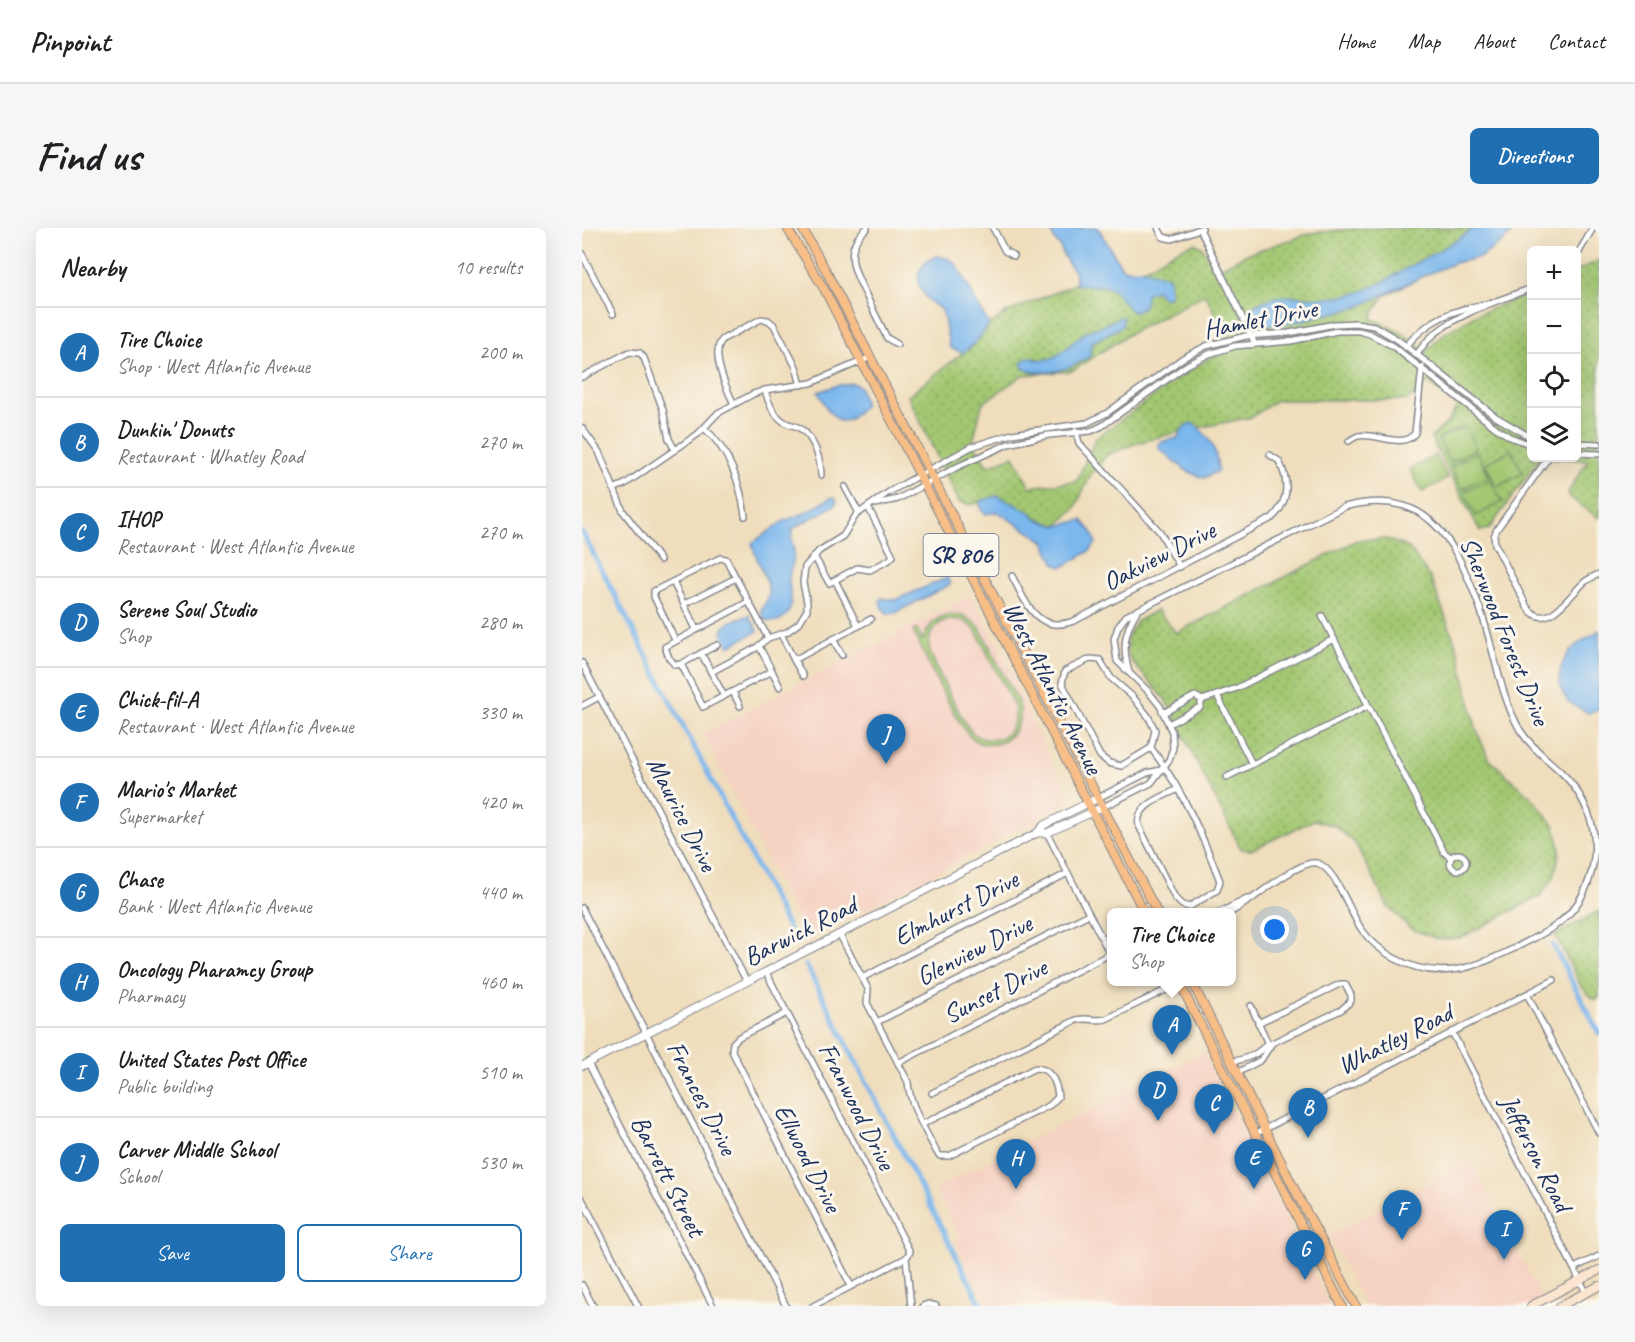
<!DOCTYPE html>
<html lang="en">
<head>
<meta charset="utf-8">
<style>
	body { margin:0; font-family:Caveat,sans-serif; background:#f6f6f6; color:#202124 }
	.controls { position:absolute; right:18px; top:18px; display:grid; overflow:hidden; border-radius:9px; box-shadow:0 6px 24px #0002 }
	.controls button { width:54px; height:54px; display:grid; place-items:center; padding:0; border:0; border-bottom:2px solid #e0e0e0; background:#fff; color:#202124; font:30px sans-serif }
	.you { position:absolute; left:693px; top:702px; width:21px; height:21px; margin:-15px; border:4px solid #fff; border-radius:50%; background:#1a73e8; box-shadow:0 0 0 9px #1a73e833 }
	.badge { display:grid; place-items:center; width:39px; height:39px; border-radius:50%; background:#1f6fb2; color:#fff; font-size:20px; font-weight:700 }
	.pin { position:absolute; translate:-50% -50px; filter:drop-shadow(0 2px 3px #0008) }
	.pin::after { content:''; position:absolute; top:32px; width:21px; height:18px; background:inherit; clip-path:polygon(0 0,100% 0,50% 100%) }
	.popup { position:absolute; left:525px; top:680px; width:129px; height:78px; box-sizing:border-box; display:grid; place-content:center; border-radius:9px; background:#fff; filter:drop-shadow(0 2px 4px #0005); font-size:20px; white-space:nowrap; color:#757577 }
	.popup b { font-size:22px; color:#202124 }
	.popup::after { content:''; position:absolute; left:50%; top:100%; margin-left:-12px; border:12px solid transparent; border-top-color:#fff }
	.list { margin:0; padding:0; list-style:none }
	h2 { display:flex; justify-content:space-between; align-items:center; height:78px; margin:0; padding:0 24px; font-size:26px }
	h2 small { font-size:20px; font-weight:400; color:#757577 }
	.list li { display:grid; grid-template-columns:39px 1fr auto; gap:18px; align-items:center; box-sizing:border-box; height:90px; padding:0 24px; border-top:2px solid #e0e0e0 }
	.list b { display:block; font-size:22px; white-space:nowrap }
	.list p { margin:0; font-size:20px; white-space:nowrap; color:#757577 }
	.list em { font-size:20px; font-style:normal; color:#757577 }
	.actions { display:flex; gap:12px; padding:18px 24px }
	.actions a { flex:1; padding:14px 0; border:2px solid #1f6fb2; border-radius:9px; text-align:center; font-size:21px; color:#1f6fb2 }
	.actions .main { background:#1f6fb2; color:#fff }
	.icon { flex:none; width:33px; height:33px; fill:none; stroke:currentColor; stroke-width:2; stroke-linecap:round; stroke-linejoin:round }
	.map { position:relative; flex:none; width:1017px; height:1078px; overflow:hidden; border-radius:9px }
	header { display:flex; align-items:center; gap:36px; box-sizing:border-box; height:84px; padding:0 30px; background:#fff; border-bottom:2px solid #e0e0e0 }
	header strong { font-size:28px }
	nav { display:flex; gap:33px; margin-inline-start:auto; font-size:21px }
	.intro { display:flex; align-items:center; justify-content:space-between; box-sizing:border-box; height:144px; padding:0 36px }
	h1 { margin:0; font-size:42px }
	.button { padding:15px 27px; border-radius:9px; background:#1f6fb2; color:#fff; font-size:21px; font-weight:700 }
	main { display:flex; gap:36px; padding:0 36px }
	aside { flex:1; background:#fff; border-radius:9px; box-shadow:0 6px 24px #0002 }
	.map>svg:first-child { display:block }
</style>
</head>
<body>
<header>
<strong>Pinpoint</strong>
<nav><a>Home</a><a>Map</a><a>About</a><a>Contact</a></nav>
</header>
<div class="intro"><h1>Find us</h1><a class="button">Directions</a></div>
<main>
<aside>
<h2>Nearby<small>10 results</small></h2>
<ul class="list">
<li><span class="badge">A</span><div><b>Tire Choice</b><p>Shop · West Atlantic Avenue</p></div><em>200 m</em></li>
<li><span class="badge">B</span><div><b>Dunkin' Donuts</b><p>Restaurant · Whatley Road</p></div><em>270 m</em></li>
<li><span class="badge">C</span><div><b>IHOP</b><p>Restaurant · West Atlantic Avenue</p></div><em>270 m</em></li>
<li><span class="badge">D</span><div><b>Serene Soul Studio</b><p>Shop</p></div><em>280 m</em></li>
<li><span class="badge">E</span><div><b>Chick-fil-A</b><p>Restaurant · West Atlantic Avenue</p></div><em>330 m</em></li>
<li><span class="badge">F</span><div><b>Mario's Market</b><p>Supermarket</p></div><em>420 m</em></li>
<li><span class="badge">G</span><div><b>Chase</b><p>Bank · West Atlantic Avenue</p></div><em>440 m</em></li>
<li><span class="badge">H</span><div><b>Oncology Pharamcy Group</b><p>Pharmacy</p></div><em>460 m</em></li>
<li><span class="badge">I</span><div><b>United States Post Office</b><p>Public building</p></div><em>510 m</em></li>
<li><span class="badge">J</span><div><b>Carver Middle School</b><p>School</p></div><em>530 m</em></li>
</ul>
<div class="actions"><a class="main">Save</a><a>Share</a></div>
</aside>
<div class="map">
<svg width="1017" height="1078" viewBox="0 0 1017 1078">
	<defs>
		<pattern id="grass-dots" width="8" height="8" patternUnits="userSpaceOnUse" patternTransform="scale(1.5)"><rect width="8" height="8" fill="#a3c771"/><path d="M2 2h.1M6 6h.1" fill="none" stroke="#84a260" stroke-width="1.8" stroke-linecap="round"/></pattern>
	</defs>
	<rect width="100%" height="100%" fill="#fbf7ec"/>
	<filter id="ink" filterUnits="userSpaceOnUse"><feTurbulence type="fractalNoise" baseFrequency=".0167" numOctaves="2"/><feDisplacementMap in="SourceGraphic" scale="12" xChannelSelector="R" yChannelSelector="G"/><feConvolveMatrix kernelMatrix="1 2 1 2 8 2 1 2 1" color-interpolation-filters="sRGB"/></filter>
	<filter id="wash" filterUnits="userSpaceOnUse"><feTurbulence type="fractalNoise" baseFrequency=".008" numOctaves="4" result="noise"/><feDisplacementMap in="SourceGraphic" scale="24" xChannelSelector="R" yChannelSelector="G"/><feGaussianBlur stdDeviation="1.35" result="paint"/><feColorMatrix in="noise" values="0 0 0 0 0 0 0 0 0 0 0 0 0 0 0 0 0 1.4 0 .05"/><feComposite in="paint" operator="in"/></filter>
	<g filter="url(#wash)">
		<rect width="100%" height="100%" fill="#efddbb"/>
		<!-- built -->
		<g fill="#f5d2c2">
			<polygon points="389,367 427,439 447,487 486,566 482,577 226,713 121,506"/>
			<polygon points="621,824 748,1078 405,1078 373,1014 378,1011 353,961"/>
			<polygon points="888,933 964,1078 783,1078 746,1008"/>
		</g>
		<!-- grass -->
		<g fill="url(#grass-dots)" stroke="#5f7b68" stroke-width="1.5" fill-rule="evenodd">
			<path d="M468,0h48l24,40c21,7 32,-6 50,-15 7,-4 15,-7 23,-10l7,4 14,23 31,-16 64,-21 53,-5h152l-14,14 -21,15 -27,6 -31,13 -39,20 -13,22 31,15 25,18 15,-16 31,-19 58,-23 1,165h44l1,-187 22,-11v258l-29,-21 -2,-5 20,-32 -48,-2 -51,71 -9,2 -49,-93 17,-16 10,-16 -30,-23 -20,17h-131l-25,17 -74,15 -44,12 -27,11 -16,19 -16,34 -18,18c-22,-7 -38,-20 -59,-30l-27,9 -12,-3 -51,-106 67,-53 14,-18 17,-12 69,-29c4,-12 -5,-16 -10,-26 -3,-4 -3,-10 -6,-13 -5,-6 -7,-9 -9,-17zM623,66l22,42 -16,21 -27,17 -89,65 -18,42 -47,6 -16,-31 -27,10 -14,-24 9,-38 41,-29 49,-4 57,-37z"/>
			<polygon points="805,311 827,320 849,351 876,422 894,500 906,530 950,570 973,598 978,622 972,649 957,669 878,710 856,711 829,701 806,679 773,615 753,598 732,592 669,622 659,621 583,471 550,434 545,424 545,410 555,393 575,382 594,405 775,312"/>
			<polygon points="1017,683 1017,770 1011,771 999,758 973,707"/>
		</g>
		<!-- pitch -->
		<g fill="#a3c771" stroke="#5f7b68" stroke-width="1.5" fill-rule="evenodd">
			<polygon points="882,198 894,221 868,234 856,211"/>
			<polygon points="929,222 941,245 915,259 903,236"/>
			<polygon points="895,224 907,247 880,261 869,238"/>
			<polygon points="854,227 866,250 840,264 828,241"/>
			<polygon points="908,251 920,274 894,288 882,264"/>
			<path d="M367,386l14,1 16,11 40,78c7,26 -20,51 -45,36 -15,-9 -51,-88 -61,-109l4,-2 6,11c4,-14 12,-22 26,-26zM368,391l12,1 13,9 39,77c2,11 0,22 -9,29 -9,6 -22,6 -31,-1 -10,-8 -38,-67 -44,-82 -4,-16 4,-29 20,-33z"/>
		</g>
		<!-- water -->
		<g fill="#7cb7ed" stroke="#4c73a6" stroke-width="1.5">
			<path d="M468,0h48l24,40c8,3 17,0 24,2 8,3 14,6 23,6l1,20 -6,2 -8,-8 -9,3 -3,13 -11,6c-8,-6 -12,-16 -20,-22 -10,-7 -26,-3 -38,-6 4,-12 -5,-16 -10,-26 -3,-4 -3,-10 -6,-13 -5,-6 -7,-9 -9,-17z"/>
			<path d="M892,0h42l-14,14 -21,15 -27,6 -31,13 -65,31 -77,18 -19,-1 -7,-7 -2,-10c29,-20 53,-5 85,-10 29,-3 55,-21 80,-35 20,-11 38,-20 56,-34z"/>
			<path d="M355,28l13,3 6,5 33,61 -14,18 -12,10 -13,-5 -8,-38c-25,-15 -36,-40 -5,-54z"/>
			<path d="M538,89l3,1 -1,8 -31,17 -1,13c-19,13 -44,21 -66,13l-3,-5 3,-4 5,-3c29,12 38,-16 61,-27 4,-2 9,-2 13,-4 6,-3 11,-6 17,-9z"/>
			<polygon points="270,155 277,158 283,177 266,192 257,193 246,182 236,164 253,158"/>
			<path d="M610,195c18,12 25,27 26,48l-14,7 -17,-7 -28,-22v-5l5,-3 13,-3 7,-11z"/>
			<path d="M416,268l32,16 6,7 21,7 25,-6 10,12 4,11 -5,7 -25,15 -5,2 -6,-3 -11,-23 -46,-29 -12,2c-6,-3 -6,-7 -6,-13z"/>
			<path d="M250,269l3,1 2,4 -3,4 -39,21c-7,9 -1,17 -1,27 0,9 -4,15 -5,23 -1,15 8,30 -6,41 -5,4 -12,4 -18,2l-4,-9c2,-5 5,-9 7,-13 5,-13 -14,-40 -16,-55l32,-22 21,-8z"/>
			<polygon points="365,350 369,355 365,358 313,385 306,386 300,380 298,373 299,370 313,372"/>
			<polygon points="167,387 176,403 147,418 140,405 141,400 150,393"/>
			<path d="M1017,402v79l-10,4c-6,-3 -16,-7 -21,-12 -16,-20 -8,-43 11,-58 7,-5 14,-7 20,-13z"/>
		</g>
		<g fill="none" stroke-linecap="round" stroke-linejoin="round">
			<!-- canal -->
			<g stroke="#7cb7ed" stroke-width="5">
				<polyline points="0,304 206,699 212,714"/>
				<polyline points="971,717 1017,805"/>
				<polyline points="224,737 400,1078"/>
			</g>
		</g>
	</g>
	<g filter="url(#ink)">
		<g fill="none" stroke-linecap="round" stroke-linejoin="round">
			<!-- minor casing -->
			<g stroke="#85868c" stroke-width="8">
				<g id="minor">
					<path d="M285,0c-25,21 -13,43 -1,67 7,15 14,29 21,43l10,6"/>
					<polyline points="411,0 423,23 432,28"/>
					<polyline points="576,0 581,9 590,11 620,0"/>
					<polyline points="618,1 673,116"/>
					<polyline points="0,26 31,86"/>
					<polyline points="994,29 1011,0"/>
					<path d="M823,119c24,-28 46,-37 82,-43"/>
					<path d="M834,127c4,-4 7,-10 11,-14 24,-26 73,-41 105,-53"/>
					<polyline points="0,149 47,124 58,125 62,130 81,182 87,211 93,222"/>
					<path d="M183,162c4,15 9,27 23,34 5,1 9,2 13,5 13,9 20,31 20,46"/>
					<path d="M152,176c-7,-14 -25,-53 -11,-65l38,-20 7,1 6,5 22,42 5,18"/>
					<polyline points="0,200 17,224 41,283 78,332"/>
					<path d="M122,200c25,21 37,57 41,88"/>
					<polyline points="494,203 497,215 578,304 598,339"/>
					<path d="M767,213c3,-2 6,-4 9,-5 17,-4 45,14 57,-3l7,-66"/>
					<polyline points="994,215 1017,216"/>
					<polyline points="994,225 1017,226"/>
					<path d="M966,230l-51,71 -3,7 1,8 32,63c20,28 43,-14 59,-26 4,-3 9,-5 13,-7"/>
					<polyline points="263,259 277,285"/>
					<polyline points="31,261 43,256 116,206 136,185 171,166 183,162 229,155 289,129"/>
					<polyline points="293,276 316,271 375,239 426,216 467,207 509,203 520,198 605,137 627,126 653,118 709,113 755,103 777,103 788,106 811,118 914,200 928,209 950,217"/>
					<polyline points="232,328 247,355 253,352"/>
					<path d="M430,348c14,27 26,60 64,44l196,-102c18,-17 17,-37 7,-57l-9,-6"/>
					<polyline points="91,354 114,401"/>
					<polyline points="166,374 83,419 87,430 93,437 99,436 121,479 190,443 177,418"/>
					<polyline points="102,376 154,350"/>
					<polyline points="276,398 289,391"/>
					<polyline points="199,406 212,432 276,398 253,352 275,340 288,342 307,332 311,328 286,279"/>
					<polyline points="251,411 260,427"/>
					<polyline points="752,411 862,624 869,630"/>
					<polyline points="93,412 72,369 72,363 138,330 144,331 186,410"/>
					<polyline points="119,425 142,468"/>
					<polyline points="212,432 221,448"/>
					<polyline points="0,435 165,754"/>
					<polyline points="99,436 135,417"/>
					<polyline points="190,443 198,459"/>
					<polyline points="129,444 174,420 186,410 205,404 217,395 225,382 225,374 221,355 223,339 237,323 261,308 274,287 307,264 389,219 430,206 505,195 525,185 601,130 624,118 664,108 707,105 753,96 774,95 792,98 816,112 914,189 950,210"/>
					<path d="M547,444c-7,-24 -5,-40 8,-61"/>
					<polyline points="151,464 158,478"/>
					<polyline points="635,467 670,536"/>
					<polyline points="620,472 655,460 752,411 740,388"/>
					<polyline points="0,478 17,469"/>
					<polyline points="581,485 613,468 620,472 618,479 587,496"/>
					<path d="M569,520l-30,18 -12,-3 -9,-7 -38,-73 3,-12 25,-12 10,1 11,18 22,19 15,19 7,14 -4,18c31,41 51,86 69,133l-3,9 -28,17 -7,-2 -7,-7 -36,-72c-5,-20 24,-29 39,-37"/>
					<polyline points="645,549 786,478"/>
					<polyline points="516,570 565,545 579,542"/>
					<path d="M521,579l48,-24 18,-23 4,-12 -1,-16 -12,-26 -12,-15 -31,-30 -3,-22 4,-12 8,-11 218,-109c81,-21 109,29 134,96 15,39 21,91 42,127 11,17 26,28 40,41 17,16 28,36 33,58 6,35 -6,72 -34,94 -12,10 -28,16 -42,24 -41,20 -78,36 -123,11 -12,-7 -24,-17 -32,-28 -12,-16 -26,-62 -45,-67 -18,-4 -67,40 -86,49"/>
					<circle cx="876" cy="634" r="8"/>
					<polyline points="0,680 204,1078"/>
					<polyline points="638,684 665,671 670,671"/>
					<path d="M258,707l28,54 -1,14 41,79c2,25 17,47 28,69l4,5h9l101,-51 8,-8c-1,-14 -7,-29 -23,-29l-112,56"/>
					<polyline points="184,744 328,1024 324,1030 329,1078"/>
					<polyline points="280,750 486,645"/>
					<polyline points="945,766 1017,905"/>
					<polyline points="669,778 687,818"/>
					<polyline points="205,785 157,809 151,815 150,823 269,1058"/>
					<polyline points="295,794 507,686"/>
					<polyline points="870,804 1004,1064"/>
					<path d="M649,834c14,-3 28,-7 36,-19"/>
					<polyline points="6,835 131,1078"/>
					<polyline points="316,835 528,726 465,605"/>
					<polyline points="655,845 679,832 690,815 759,782 769,773 769,767 763,756 758,756 676,795"/>
					<path d="M350,865l142,-72c11,-5 21,1 32,-2l74,-36"/>
					<polyline points="673,906 972,752"/>
					<polyline points="0,971 56,1078"/>
					<polyline points="992,1040 1017,1028"/>
					<polyline points="0,1057 11,1078"/>
					<polyline points="231,1078 324,1030"/>
					<polyline points="341,1078 346,1076 354,1078"/>
				</g>
			</g>
			<!-- tertiary casing -->
			<g stroke="#85868c" stroke-width="9">
				<g id="tertiary">
					<polyline points="455,605 465,605 521,579"/>
					<polyline points="0,838 455,605 462,597 516,570"/>
				</g>
			</g>
			<!-- secondary casing -->
			<g stroke="#85868c" stroke-width="10">
				<g id="secondary">
					<polyline points="949,1078 1017,1042"/>
					<polyline points="978,1078 1017,1058"/>
				</g>
			</g>
			<!-- primary casing -->
			<g stroke="#85868c" stroke-width="10">
				<g id="primary">
					<polyline points="205,0 242,61 562,684"/>
					<polyline points="220,0 243,41 575,684"/>
					<polyline points="597,754 760,1078"/>
					<polyline points="610,754 714,964 774,1078"/>
				</g>
			</g>
			<!-- minor -->
			<use href="#minor" stroke="#fff" stroke-width="5"/>
			<!-- tertiary -->
			<use href="#tertiary" stroke="#fff" stroke-width="7"/>
			<!-- secondary -->
			<use href="#secondary" stroke="#fce5cf" stroke-width="8"/>
			<!-- primary -->
			<use href="#primary" stroke="#f7be88" stroke-width="8"/>
		</g>
	</g>
	<g text-anchor="middle" dominant-baseline="central" stroke-width="6" stroke-linejoin="round" paint-order="stroke">
		<!-- shield labels -->
		<rect fill="#fbf7ec" stroke="#5e6b89" stroke-width="1.5" x="341.5" y="306" width="75" height="42" rx="4.5"/>
		<g font-size="24" font-weight="bold" fill="#1b2f5e">
			<text x="379" y="327">SR 806</text>
		</g>
		<!-- street labels -->
		<g font-size="26" fill="#1b2f5e" stroke="#fbf7ec">
			<text transform="translate(678 91) rotate(-11)">Hamlet Drive</text>
			<text transform="translate(577 328) rotate(-27)">Oakview Drive</text>
			<text transform="translate(923 403) rotate(68)">Sherwood Forest Drive</text>
			<text transform="translate(471 460) rotate(63)">West Atlantic Avenue</text>
			<text transform="translate(100 586) rotate(63)">Maurice Drive</text>
			<text transform="translate(374 680) rotate(-27)">Elmhurst Drive</text>
			<text transform="translate(218 703) rotate(-27)">Barwick Road</text>
			<text transform="translate(392 722) rotate(-27)">Glenview Drive</text>
			<text transform="translate(413 763) rotate(-27)">Sunset Drive</text>
			<text transform="translate(813 811) rotate(-27)">Whatley Road</text>
			<text transform="translate(120 870) rotate(63)">Frances Drive</text>
			<text transform="translate(275 878) rotate(63)">Franwood Drive</text>
			<text transform="translate(954 925) rotate(63)">Jefferson Road</text>
			<text transform="translate(226 930) rotate(63)">Ellwood Drive</text>
			<text transform="translate(86 948) rotate(63)">Barrett Street</text>
		</g>
	</g>
</svg>
<div class="controls">
<button>+</button>
<button>−</button>
<button><svg class="icon" aria-label="locate" viewBox="0 0 24 24"><circle cx="12" cy="12" r="6"/><path d="M12 2v4M12 18v4M2 12h4M18 12h4"/></svg></button>
<button><svg class="icon" aria-label="layers" viewBox="0 0 24 24"><path d="M12 4l9 5-9 5-9-5zM3 14l9 5 9-5"/></svg></button>
</div>
<div class="you"></div>
<div class="pin badge" style="left:590px;top:827px">A</div>
<div class="popup"><b>Tire Choice</b>Shop</div>
<div class="pin badge" style="left:726px;top:910px">B</div>
<div class="pin badge" style="left:632px;top:906px">C</div>
<div class="pin badge" style="left:576px;top:893px">D</div>
<div class="pin badge" style="left:672px;top:961px">E</div>
<div class="pin badge" style="left:820px;top:1012px">F</div>
<div class="pin badge" style="left:723px;top:1052px">G</div>
<div class="pin badge" style="left:434px;top:961px">H</div>
<div class="pin badge" style="left:922px;top:1032px">I</div>
<div class="pin badge" style="left:304px;top:536px">J</div>
</div>
</main>
</body>
</html>
